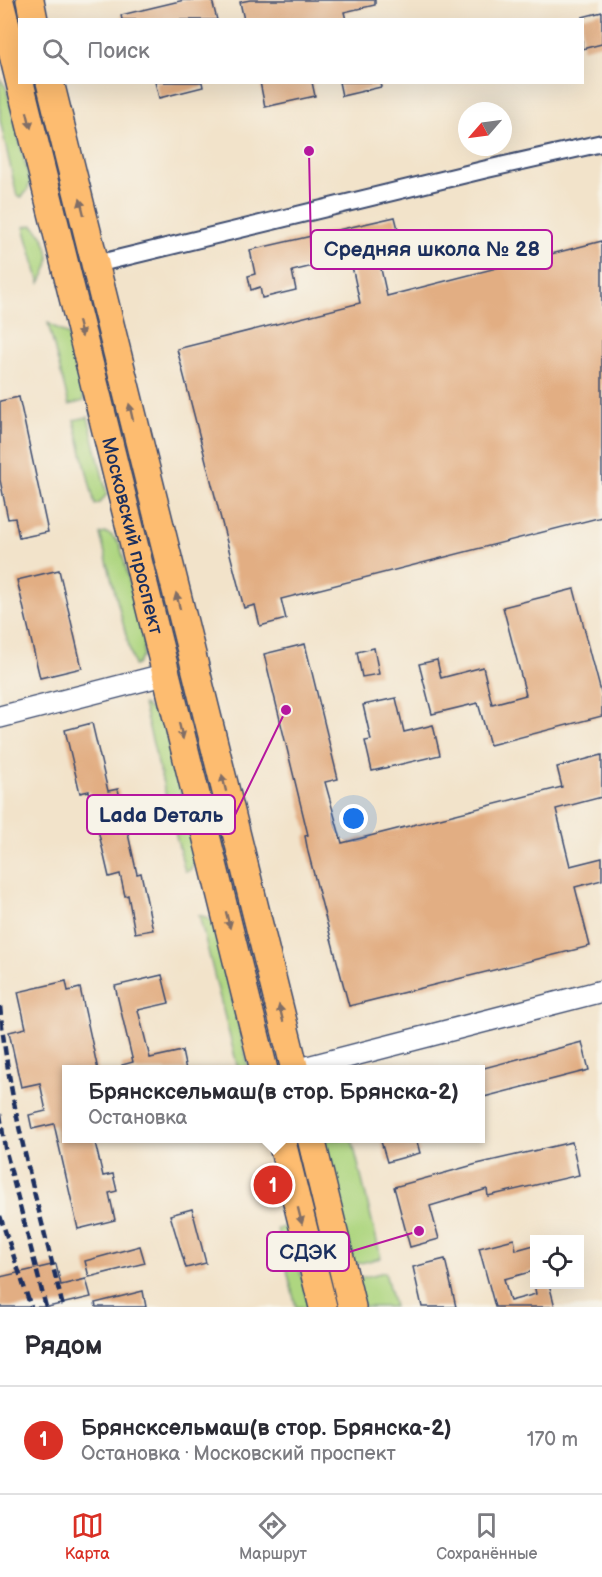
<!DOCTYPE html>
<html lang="ru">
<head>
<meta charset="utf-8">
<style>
	body { margin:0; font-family:"Balsamiq Sans",sans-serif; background:#f2f2f3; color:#2b2b33 }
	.controls { position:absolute; right:18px; bottom:18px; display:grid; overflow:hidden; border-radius:0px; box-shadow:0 6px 24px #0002 }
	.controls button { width:54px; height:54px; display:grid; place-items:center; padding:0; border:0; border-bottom:2px solid #e1e1e2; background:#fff; color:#2b2b33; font:30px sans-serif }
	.compass { position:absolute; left:458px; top:102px; width:54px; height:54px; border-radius:50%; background:#fff; box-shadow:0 6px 24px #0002; rotate:242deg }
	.you { position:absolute; left:354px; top:819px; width:21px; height:21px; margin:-15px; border:4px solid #fff; border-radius:50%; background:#1a73e8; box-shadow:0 0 0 9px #1a73e833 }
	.badge { display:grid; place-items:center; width:39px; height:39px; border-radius:50%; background:#d93025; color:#fff; font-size:20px; font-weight:700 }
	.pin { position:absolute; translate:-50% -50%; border:3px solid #fff; box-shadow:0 2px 6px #0006 }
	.popup { position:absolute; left:62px; top:1065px; width:423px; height:78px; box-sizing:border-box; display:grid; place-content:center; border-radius:0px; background:#fff; filter:drop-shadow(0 2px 4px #0005); font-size:20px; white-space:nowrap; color:#7c7c81 }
	.popup b { font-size:22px; color:#2b2b33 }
	.popup::after { content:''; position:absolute; left:50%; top:100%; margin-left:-12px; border:12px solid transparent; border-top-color:#fff }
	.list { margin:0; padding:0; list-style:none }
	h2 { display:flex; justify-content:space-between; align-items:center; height:78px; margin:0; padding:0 24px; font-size:26px }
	h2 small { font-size:20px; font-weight:400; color:#7c7c81 }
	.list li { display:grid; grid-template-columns:39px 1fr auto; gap:18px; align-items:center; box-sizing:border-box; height:108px; padding:0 24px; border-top:2px solid #e1e1e2 }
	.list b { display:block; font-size:22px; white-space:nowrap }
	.list p { margin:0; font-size:20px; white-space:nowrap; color:#7c7c81 }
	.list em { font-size:20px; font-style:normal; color:#7c7c81 }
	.icon { flex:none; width:33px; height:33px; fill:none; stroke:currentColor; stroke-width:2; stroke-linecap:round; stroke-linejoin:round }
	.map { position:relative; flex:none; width:602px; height:1307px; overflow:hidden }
	.search { position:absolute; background:#fff; box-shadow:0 6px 24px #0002; left:18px; right:18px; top:18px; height:66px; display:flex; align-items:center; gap:15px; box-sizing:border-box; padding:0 21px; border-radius:0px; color:#7c7c81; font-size:22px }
	.sheet { height:186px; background:#fff }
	nav { display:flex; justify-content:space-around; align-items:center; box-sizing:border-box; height:84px; border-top:2px solid #e1e1e2; background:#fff; font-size:16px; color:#7c7c81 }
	nav a { display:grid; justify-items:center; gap:3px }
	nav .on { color:#d93025 }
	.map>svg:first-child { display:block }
</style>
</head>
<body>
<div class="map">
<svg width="602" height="1307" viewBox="0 0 602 1307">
	<rect width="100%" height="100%" fill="#f7f3e8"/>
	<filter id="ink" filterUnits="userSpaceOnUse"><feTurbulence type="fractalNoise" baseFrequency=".0167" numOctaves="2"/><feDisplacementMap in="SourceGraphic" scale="12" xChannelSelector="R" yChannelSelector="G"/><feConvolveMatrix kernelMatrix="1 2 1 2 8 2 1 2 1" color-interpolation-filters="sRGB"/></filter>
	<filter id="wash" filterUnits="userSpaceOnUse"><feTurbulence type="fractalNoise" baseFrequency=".008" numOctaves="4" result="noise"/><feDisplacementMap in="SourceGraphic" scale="24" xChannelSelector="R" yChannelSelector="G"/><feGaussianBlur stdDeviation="1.35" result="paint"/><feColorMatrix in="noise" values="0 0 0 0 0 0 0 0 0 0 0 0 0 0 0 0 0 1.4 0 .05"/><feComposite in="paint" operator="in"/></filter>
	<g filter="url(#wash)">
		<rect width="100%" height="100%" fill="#f2e3ca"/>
		<!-- green -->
		<g fill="#aed680" stroke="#64826f" stroke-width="1.5">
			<polygon points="0,79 6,87 30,183 27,191 22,197 17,196 0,120"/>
			<path d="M32,225c11,7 17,23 17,35 0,7 -6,17 -9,23l-16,-56z"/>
			<polygon points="48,323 68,335 84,401 69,405"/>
			<polygon points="88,417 107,494 100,503 95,505 74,420"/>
			<polygon points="106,533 111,535 120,544 144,642 143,655 137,665 134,666 100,534"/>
			<polygon points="143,704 151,710 166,728 196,851 196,860 190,870 185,871"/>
			<polygon points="199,915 208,918 215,927 249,1069 238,1069"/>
			<polygon points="321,1139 352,1139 381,1258 352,1265"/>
			<polygon points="289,1226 309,1307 296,1307 277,1229"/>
			<polygon points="385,1272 394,1307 363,1307 356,1279"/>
		</g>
		<g id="blocks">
			<!-- building -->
			<g fill="#e2ae83">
				<polygon points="184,0 212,0 217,20 122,20 121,15"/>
				<polygon points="250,0 375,0 375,5 344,12 346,20 244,20 240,2"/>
				<polygon points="602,12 602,44 582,49 582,17"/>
				<polygon points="155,82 202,82 203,87 159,98"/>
				<polygon points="260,82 312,82 315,96 265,107"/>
				<polygon points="339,82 380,82 381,87 342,96"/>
				<polygon points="395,217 402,245 377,251 387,296 602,241 602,517 281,599 286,619 260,626 255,605 244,608 177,349 360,303 350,257 292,271 296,290 262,298 260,287 251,290 248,276 255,274 250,250"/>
				<polygon points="19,397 48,532 19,538 15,518 8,519 0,480 0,401"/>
				<polygon points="59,570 82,668 40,678 17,580"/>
				<polygon points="574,589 602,696 602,716 490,745 478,703 432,714 419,664 437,660 441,678 483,667 492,704 526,695 503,607"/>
				<polygon points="305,644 338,779 325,782 342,843 562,787 557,767 602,755 602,797 556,809 570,866 602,858 602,880 575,887 590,946 349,1006 308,852 305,836 308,835 264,654"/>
				<polygon points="374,648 379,674 362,677 357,652"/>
				<polygon points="396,698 404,732 433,725 440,755 372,771 365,741 371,740 363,705"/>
				<polygon points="92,723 108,791 118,789 137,874 141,873 153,930 135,933 128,895 125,896 120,874 109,877 89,791 80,793 65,730"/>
				<polygon points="162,975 169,1003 138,1010 150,1058 182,1051 186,1070 122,1070 122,1065 133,1062 115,986"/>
				<polygon points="66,981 68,991 80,988 98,1070 66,1070 66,1138 94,1138 103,1176 113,1174 117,1191 109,1193 115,1220 78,1229 54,1124 32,1129 29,1115 46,1111 40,1083 21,1087 9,1032 26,1028 18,992"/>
				<polygon points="582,1042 589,1070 480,1098 480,1069"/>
				<polygon points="380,1138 416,1138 420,1153 387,1162"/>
				<polygon points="572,1142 579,1175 488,1196 487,1189 430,1206 439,1239 410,1247 394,1187 477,1164"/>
				<polygon points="192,1209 206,1263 186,1268 170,1215"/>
				<polygon points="514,1239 516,1250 534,1245 534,1271 504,1279 510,1301 536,1294 534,1284 549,1284 555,1307 495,1307 479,1248"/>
				<polygon points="140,1246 145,1263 89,1277 85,1261"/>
				<polygon points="445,1259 456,1307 422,1307 413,1267"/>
				<polygon points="56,1264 61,1285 86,1279 91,1297 48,1307 0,1307 0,1277"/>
				<polygon points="143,1291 146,1307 96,1307 95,1303"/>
			</g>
		</g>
	</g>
	<g filter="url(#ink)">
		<use href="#blocks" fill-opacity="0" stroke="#3b4a6e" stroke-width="1.5"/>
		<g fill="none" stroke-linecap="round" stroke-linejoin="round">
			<!-- minor casing -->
			<g stroke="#3b4a6e" stroke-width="20">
				<polyline id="minor" points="96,264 487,169 602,143"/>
			</g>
			<!-- tertiary casing -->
			<g stroke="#3b4a6e" stroke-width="24">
				<g id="tertiary">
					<polyline points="0,717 167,674"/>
					<polyline points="296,1070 602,991"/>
				</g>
			</g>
			<!-- primary casing -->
			<g stroke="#3b4a6e" stroke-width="30">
				<g id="primary">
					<polyline points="30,0 34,20"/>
					<path id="s1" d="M0,2l264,1068"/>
					<polyline points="50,82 295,1070"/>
					<polyline points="281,1138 323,1307"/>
					<polyline points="311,1138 352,1307"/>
				</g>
			</g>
			<!-- minor -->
			<use href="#minor" stroke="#fff" stroke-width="16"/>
			<!-- tertiary -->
			<use href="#tertiary" stroke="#fff" stroke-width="21"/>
			<!-- primary -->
			<use href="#primary" stroke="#fdbc70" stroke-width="27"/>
			<!-- rail -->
			<g stroke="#1b2f5e" stroke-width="4.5" stroke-dasharray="9 4.5" stroke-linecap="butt">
				<path d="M0,1006c9,102 39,202 63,301"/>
				<polyline points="0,1114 5,1148 46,1307"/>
				<polyline points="0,1216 31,1307"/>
			</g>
		</g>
		<!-- one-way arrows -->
		<defs><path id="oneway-solid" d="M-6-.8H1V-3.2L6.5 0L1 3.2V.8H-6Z" transform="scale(1.5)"/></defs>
		<g fill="#816e66">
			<use href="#oneway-solid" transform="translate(29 120) rotate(76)"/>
			<use href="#oneway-solid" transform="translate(82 207) rotate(-104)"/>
			<use href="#oneway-solid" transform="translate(80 329) rotate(76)"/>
			<use href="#oneway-solid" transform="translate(131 412) rotate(-103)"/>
			<use href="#oneway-solid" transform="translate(178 601) rotate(-104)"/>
			<use href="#oneway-solid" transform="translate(181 731) rotate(76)"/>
			<use href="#oneway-solid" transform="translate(224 783) rotate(-104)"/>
			<use href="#oneway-solid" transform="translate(228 920) rotate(76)"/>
			<use href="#oneway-solid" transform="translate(281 1013) rotate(-104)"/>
			<use href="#oneway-solid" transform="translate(300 1216) rotate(76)"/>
		</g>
	</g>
	<g text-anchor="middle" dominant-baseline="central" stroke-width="4.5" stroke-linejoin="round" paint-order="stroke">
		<!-- street labels -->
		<g font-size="20" fill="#1b2f5e" stroke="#f7f3e8">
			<text stroke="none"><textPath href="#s1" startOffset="550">Московский проспект</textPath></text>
		</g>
	</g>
	<!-- callouts -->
	<path fill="none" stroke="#b5179e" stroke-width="2" d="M309 151L311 249M286 710L235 815M419 1231L349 1252"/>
	<g fill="#b5179e" stroke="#f7f3e8" stroke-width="2">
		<circle cx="309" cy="151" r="6"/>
		<circle cx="286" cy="710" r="6"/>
		<circle cx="419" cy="1231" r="6"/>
	</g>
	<g fill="#f7f3e8" stroke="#b5179e" stroke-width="2">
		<rect x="311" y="230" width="241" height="39" rx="6"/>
		<rect x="87" y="795" width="148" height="39" rx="6"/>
		<rect x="267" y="1232" width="82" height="39" rx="6"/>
	</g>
	<g font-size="21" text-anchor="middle" font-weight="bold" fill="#1b2f5e">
		<text x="432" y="256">Средняя школа № 28</text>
		<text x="161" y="822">Lada Dеталь</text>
		<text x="308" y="1259">СДЭК</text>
	</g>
</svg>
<div class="controls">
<button><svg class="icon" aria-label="locate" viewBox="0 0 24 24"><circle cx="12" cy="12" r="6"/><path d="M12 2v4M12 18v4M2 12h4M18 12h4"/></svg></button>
</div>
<svg class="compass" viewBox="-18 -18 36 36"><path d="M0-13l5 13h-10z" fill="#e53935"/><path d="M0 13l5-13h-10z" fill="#7c7c81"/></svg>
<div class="you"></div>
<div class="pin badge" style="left:273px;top:1185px">1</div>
<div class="popup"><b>Брянсксельмаш(в стор. Брянска-2)</b>Остановка</div>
<div class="search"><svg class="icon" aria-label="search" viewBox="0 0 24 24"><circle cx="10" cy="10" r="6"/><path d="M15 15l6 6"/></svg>Поиск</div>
</div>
<section class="sheet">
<h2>Рядом<small></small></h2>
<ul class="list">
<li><span class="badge">1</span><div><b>Брянсксельмаш(в стор. Брянска-2)</b><p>Остановка · Московский проспект</p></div><em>170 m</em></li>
</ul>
</section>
<nav>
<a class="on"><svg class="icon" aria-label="map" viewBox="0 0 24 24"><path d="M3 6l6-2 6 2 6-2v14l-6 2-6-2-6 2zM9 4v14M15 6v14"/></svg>Карта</a>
<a><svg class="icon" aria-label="directions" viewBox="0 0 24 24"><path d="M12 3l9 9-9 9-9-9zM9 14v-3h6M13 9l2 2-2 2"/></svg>Маршрут</a>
<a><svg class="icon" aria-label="saved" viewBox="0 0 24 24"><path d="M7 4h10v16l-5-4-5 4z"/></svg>Сохранённые</a>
</nav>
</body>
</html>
